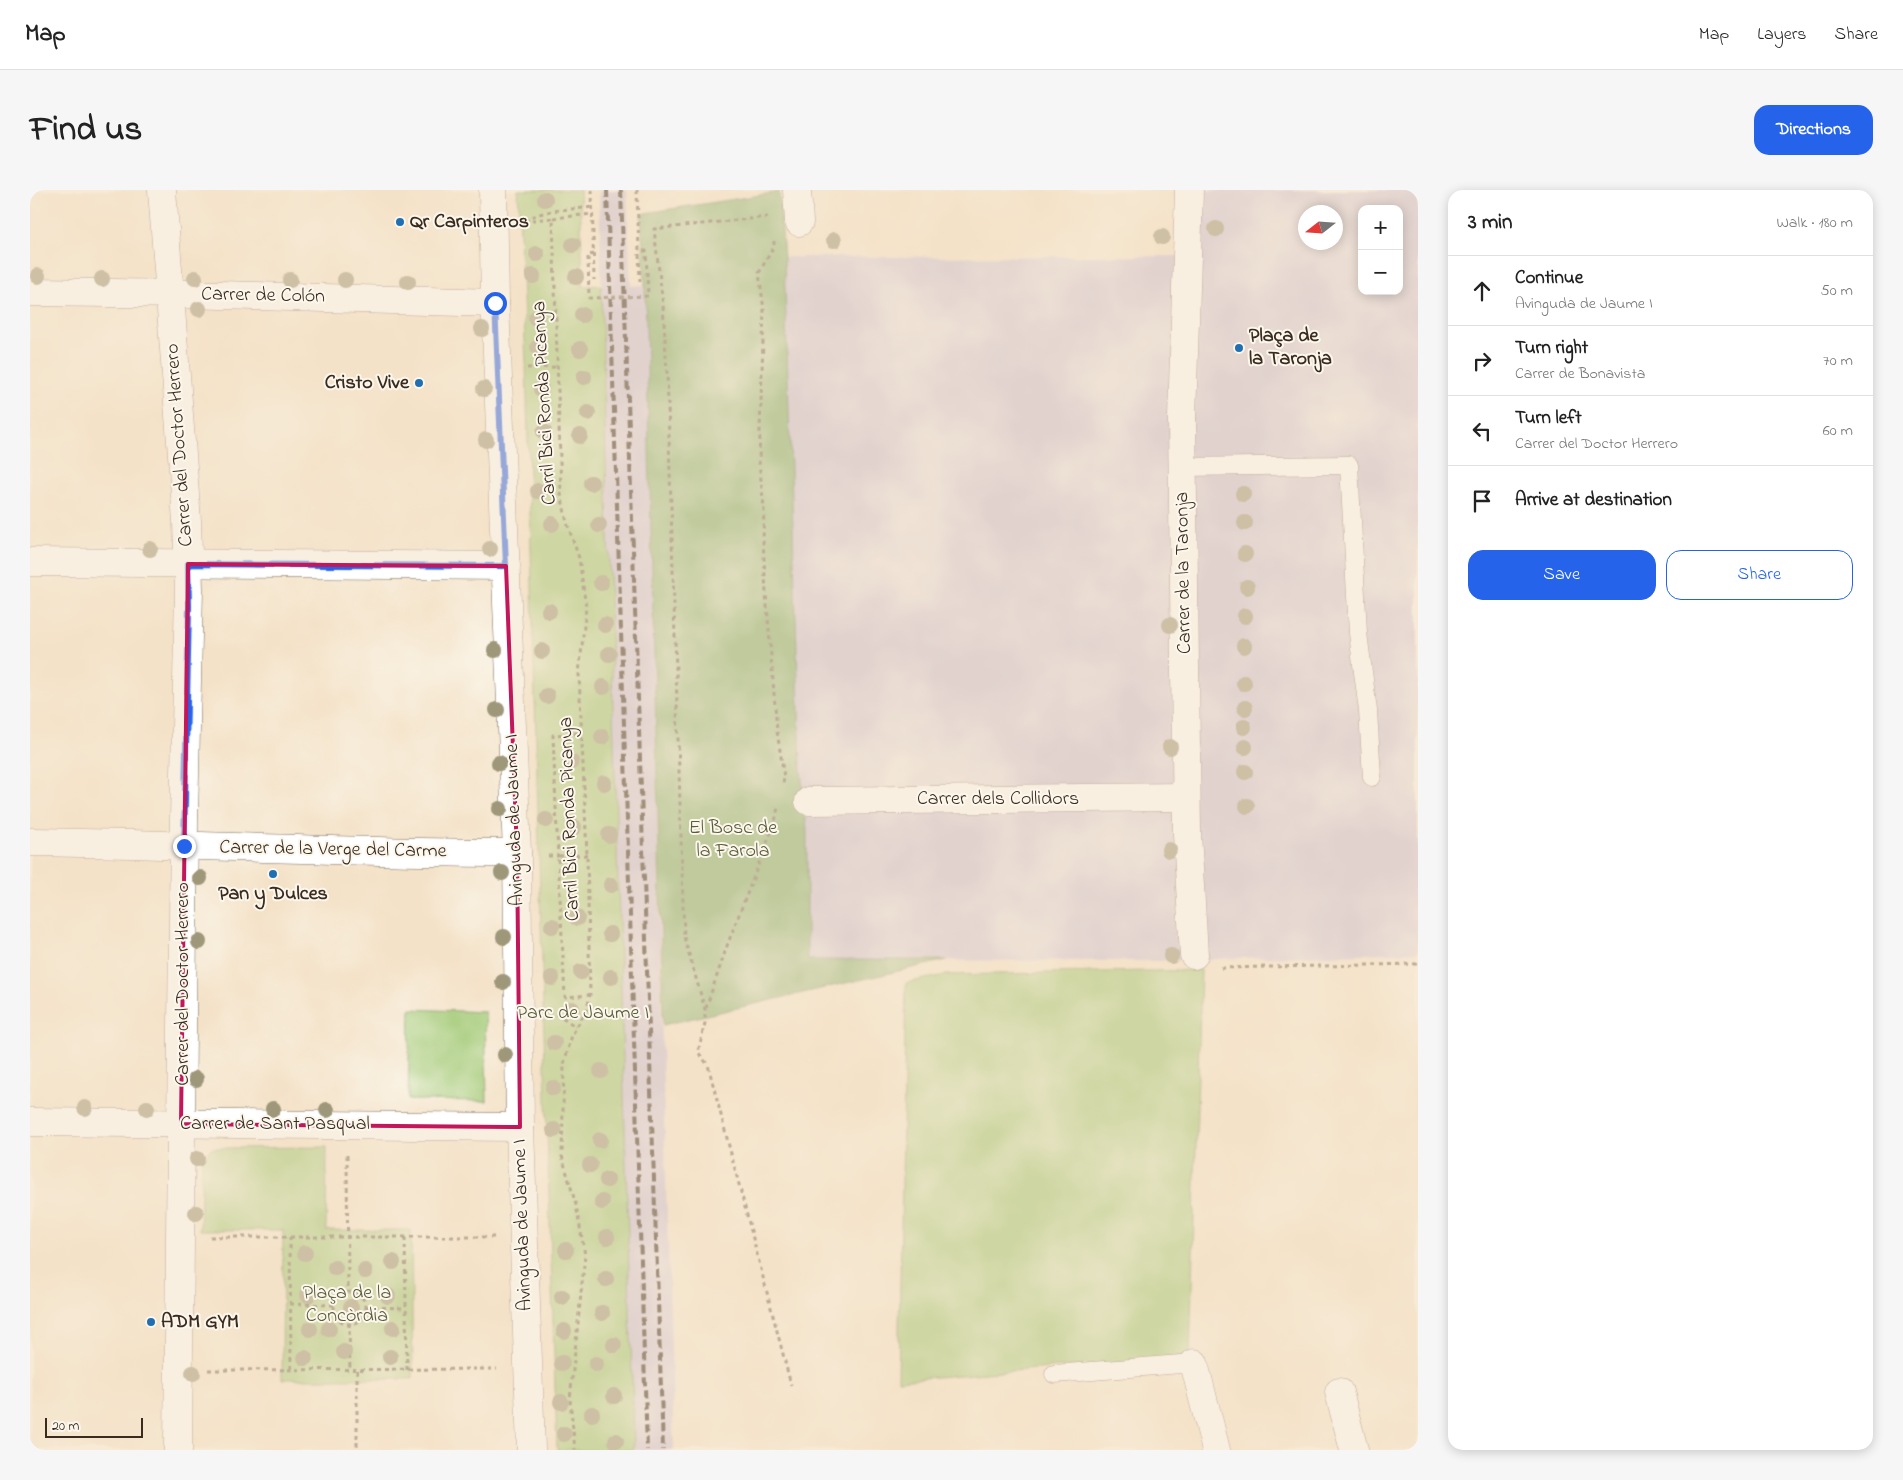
<!DOCTYPE html>
<html lang="en">
<head>
<meta charset="utf-8">
<style>
	body { margin:0; font-family:"Indie Flower",sans-serif; background:#f6f6f6; color:#222 }
	.controls { position:absolute; right:15px; top:15px; display:grid; overflow:hidden; border-radius:10px; box-shadow:0 2px 12px #0003 }
	.controls button { width:45px; height:45px; display:grid; place-items:center; padding:0; border:0; border-bottom:1px solid #e0e0e0; background:#fff; color:#222; font:25px sans-serif }
	.compass { position:absolute; left:1268px; top:15px; width:45px; height:45px; border-radius:50%; background:#fff; box-shadow:0 2px 12px #0003; rotate:253deg }
	.scale { position:absolute; left:15px; bottom:12px; width:98px; box-sizing:border-box; padding-left:5px; border:2px solid #3b2a1e; border-top:0; font-size:14px; line-height:18px; white-space:nowrap; color:#3b2a1e; -webkit-text-stroke:4px #fbf7ec; paint-order:stroke }
	.stop { position:absolute; width:15px; height:15px; margin:-11px; border:4px solid #2563eb; border-radius:50%; background:#fff }
	.stop.end { background:#2563eb; border-color:#fff; box-shadow:0 1px 5px #0008 }
	.list { margin:0; padding:0; list-style:none }
	h2 { display:flex; justify-content:space-between; align-items:center; height:65px; margin:0; padding:0 20px; font-size:21px }
	h2 small { font-size:16px; font-weight:400; color:#767676 }
	.list li { display:grid; grid-template-columns:32px 1fr auto; gap:15px; align-items:center; box-sizing:border-box; height:70px; padding:0 20px; border-top:1px solid #e0e0e0 }
	.list b { display:block; font-size:19px; white-space:nowrap }
	.list p { margin:0; font-size:16px; white-space:nowrap; color:#767676 }
	.list em { font-size:16px; font-style:normal; color:#767676 }
	.actions { display:flex; gap:10px; padding:15px 20px }
	.actions a { flex:1; padding:11px 0; border:1px solid #2563eb; border-radius:15px; text-align:center; font-size:18px; color:#2563eb }
	.actions .main { background:#2563eb; color:#fff }
	.icon { flex:none; width:28px; height:28px; fill:none; stroke:currentColor; stroke-width:2; stroke-linecap:round; stroke-linejoin:round }
	.map { position:relative; flex:none; width:1388px; height:1260px; overflow:hidden; border-radius:15px }
	header { display:flex; align-items:center; gap:30px; box-sizing:border-box; height:70px; padding:0 25px; background:#fff; border-bottom:1px solid #e0e0e0 }
	header strong { font-size:24px }
	nav { display:flex; gap:28px; margin-inline-start:auto; font-size:18px }
	.intro { display:flex; align-items:center; justify-content:space-between; box-sizing:border-box; height:120px; padding:0 30px }
	h1 { margin:0; font-size:35px }
	.button { padding:12px 22px; border-radius:15px; background:#2563eb; color:#fff; font-size:18px; font-weight:700 }
	main { display:flex; gap:30px; padding:0 30px }
	aside { flex:1; background:#fff; border-radius:15px; box-shadow:0 2px 12px #0003 }
	.map>svg:first-child { display:block }
</style>
</head>
<body>
<header>
<strong>Map</strong>
<nav><a>Map</a><a>Layers</a><a>Share</a></nav>
</header>
<div class="intro"><h1>Find us</h1><a class="button">Directions</a></div>
<main>
<div class="map">
<svg width="1388" height="1260" viewBox="0 0 1388 1260">
	<rect width="100%" height="100%" fill="#fbf7ec"/>
	<filter id="ink" filterUnits="userSpaceOnUse"><feTurbulence type="fractalNoise" baseFrequency=".02" numOctaves="2"/><feDisplacementMap in="SourceGraphic" scale="10" xChannelSelector="R" yChannelSelector="G"/><feConvolveMatrix kernelMatrix="1 2 1 2 8 2 1 2 1" color-interpolation-filters="sRGB"/></filter>
	<filter id="wash" filterUnits="userSpaceOnUse"><feTurbulence type="fractalNoise" baseFrequency=".0096" numOctaves="4" result="noise"/><feDisplacementMap in="SourceGraphic" scale="20" xChannelSelector="R" yChannelSelector="G"/><feGaussianBlur stdDeviation="1.12" result="paint"/><feColorMatrix in="noise" values="0 0 0 0 0 0 0 0 0 0 0 0 0 0 0 0 0 1.4 0 .05"/><feComposite in="paint" operator="in"/></filter>
	<g filter="url(#wash)">
		<rect width="100%" height="100%" fill="#f4e2c8"/>
		<!-- industrial -->
		<g fill="#cabfd6" fill-rule="evenodd">
			<polygon points="569,0 597,0 601,96 615,95 632,854 644,1260 604,1260"/>
			<path d="M1159,0h229v762l-257,9 -354,-1v-130l-6,-59 -17,-514 403,-1zM1332,19h37v82h-37zM1276,22h30v30h-30z"/>
		</g>
		<!-- green -->
		<g fill="#a0c974" stroke="#6e7a49">
			<polygon points="488,0 550,0 553,96 571,95 604,1260 527,1260 513,814 496,172"/>
			<polygon points="1171,780 1160,1167 868,1190 876,793 915,785"/>
			<polygon points="380,819 455,822 457,911 378,910"/>
			<polygon points="297,957 296,1040 381,1040 383,1189 252,1189 253,1040 170,1040 172,971 181,958"/>
		</g>
		<!-- forest -->
		<polygon fill="#80ad66" stroke="#5e6c42" points="749,2 754,67 771,581 777,640 777,770 917,770 633,835 615,95 611,25 615,23"/>
	</g>
	<g filter="url(#ink)">
		<g fill="none" stroke-linecap="round" stroke-linejoin="round">
			<!-- service casing -->
			<g stroke="#7c6a5a" stroke-width="19">
				<g id="service">
					<polyline points="1153,277 1319,275 1328,443 1338,521 1342,587"/>
					<polyline points="1024,1184 1164,1173"/>
				</g>
			</g>
			<!-- minor casing -->
			<g stroke="#7c6a5a" stroke-width="29">
				<g id="minor">
					<polyline points="132,0 157,331 159,399 154,630 148,1260"/>
					<polyline points="767,0 769,32"/>
					<polyline points="1159,0 1152,229 1157,644 1164,765"/>
					<polyline points="0,102 159,104 465,113"/>
					<polyline points="0,372 476,376"/>
					<polyline points="779,611 1156,607"/>
					<path d="M0,652c162,2 325,11 487,11"/>
					<polyline points="0,932 490,937"/>
					<polyline points="1164,1173 1186,1260"/>
					<polyline points="1309,1202 1324,1260"/>
				</g>
			</g>
			<!-- tertiary casing -->
			<g stroke="#7c6a5a" stroke-width="29">
				<polyline id="tertiary" points="463,0 465,113 487,663 490,937 501,1260"/>
			</g>
			<!-- path -->
			<g stroke="#7c6a5a" stroke-width="3" stroke-dasharray="4 4" stroke-linecap="butt">
				<polyline points="562,0 564,90"/>
				<polyline points="607,0 610,92"/>
				<polyline points="738,27 624,39 633,115 637,182 654,747 675,819 675,833 668,862 678,875 761,1195"/>
				<polyline points="523,28 563,24"/>
				<polyline points="494,31 523,28 531,304 537,333 549,368 556,417 549,484 557,665 560,805 557,819 542,845 534,874 532,966 546,1015 555,1065 540,1209 545,1260"/>
				<path d="M495,31c19,-13 46,-11 68,-14"/>
				<polyline points="744,51 744,56 729,83 734,120 729,272 734,317 733,351 736,403 747,541 754,587 753,594"/>
				<polyline points="564,64 558,65 559,108 618,106 616,61 609,61"/>
				<polyline points="497,178 527,177"/>
				<polyline points="557,665 528,666 535,807 560,805"/>
				<polyline points="518,666 528,666 523,545 552,543"/>
				<polyline points="1191,778 1388,774"/>
				<polyline points="676,818 698,753 745,632 748,617"/>
				<polyline points="518,821 532,827 546,837"/>
				<polyline points="317,965 318,1102"/>
				<polyline points="180,1047 464,1047"/>
				<polyline points="260,1047 261,1180"/>
				<polyline points="375,1048 377,1180"/>
				<circle cx="320" cy="1118" r="16"/>
				<polyline points="260,1114 304,1115"/>
				<polyline points="336,1117 376,1118"/>
				<polyline points="319,1133 320,1180"/>
				<polyline points="178,1180 467,1179"/>
				<polyline points="327,1180 327,1260"/>
			</g>
			<!-- service -->
			<use href="#service" stroke="#fff" stroke-width="18"/>
			<!-- minor -->
			<use href="#minor" stroke="#fff" stroke-width="28"/>
			<!-- tertiary -->
			<use href="#tertiary" stroke="#fff" stroke-width="28"/>
			<!-- rail -->
			<g stroke="#3b2a1e" stroke-width="4" stroke-dasharray="8 4" stroke-linecap="butt">
				<polyline points="577,0 617,1260"/>
				<polyline points="591,0 633,1260"/>
			</g>
		</g>
		<!-- trees -->
		<g fill="#9f9779">
			<circle cx="515" cy="9" r="8"/>
			<circle cx="1186" cy="39" r="8"/>
			<circle cx="1132" cy="47" r="8"/>
			<circle cx="804" cy="50" r="8"/>
			<circle cx="543" cy="55" r="8"/>
			<circle cx="507" cy="64" r="8"/>
			<circle cx="8" cy="86" r="8"/>
			<circle cx="503" cy="86" r="8"/>
			<circle cx="546" cy="87" r="8"/>
			<circle cx="165" cy="88" r="8"/>
			<circle cx="72" cy="89" r="8"/>
			<circle cx="260" cy="90" r="8"/>
			<circle cx="315" cy="90" r="8"/>
			<circle cx="378" cy="92" r="8"/>
			<circle cx="169" cy="119" r="8"/>
			<circle cx="552" cy="125" r="8"/>
			<circle cx="506" cy="128" r="8"/>
			<circle cx="452" cy="139" r="8"/>
			<circle cx="508" cy="157" r="8"/>
			<circle cx="550" cy="159" r="8"/>
			<circle cx="554" cy="187" r="8"/>
			<circle cx="454" cy="199" r="8"/>
			<circle cx="511" cy="199" r="8"/>
			<circle cx="558" cy="223" r="8"/>
			<circle cx="514" cy="242" r="8"/>
			<circle cx="550" cy="246" r="8"/>
			<circle cx="456" cy="250" r="8"/>
			<circle cx="561" cy="293" r="8"/>
			<circle cx="508" cy="301" r="8"/>
			<circle cx="1213" cy="304" r="8"/>
			<circle cx="1215" cy="333" r="8"/>
			<circle cx="522" cy="334" r="8"/>
			<circle cx="569" cy="335" r="8"/>
			<circle cx="120" cy="359" r="8"/>
			<circle cx="460" cy="359" r="8"/>
			<circle cx="1215" cy="364" r="8"/>
			<circle cx="571" cy="393" r="8"/>
			<circle cx="1217" cy="397" r="8"/>
			<circle cx="519" cy="421" r="8"/>
			<circle cx="1215" cy="426" r="8"/>
			<circle cx="575" cy="435" r="8"/>
			<circle cx="1140" cy="435" r="8"/>
			<circle cx="1214" cy="456" r="8"/>
			<circle cx="465" cy="460" r="8"/>
			<circle cx="512" cy="461" r="8"/>
			<circle cx="579" cy="464" r="8"/>
			<circle cx="1214" cy="493" r="8"/>
			<circle cx="573" cy="497" r="8"/>
			<circle cx="517" cy="506" r="8"/>
			<circle cx="1215" cy="518" r="8"/>
			<circle cx="467" cy="520" r="8"/>
			<circle cx="1214" cy="537" r="8"/>
			<circle cx="572" cy="547" r="8"/>
			<circle cx="1140" cy="557" r="8"/>
			<circle cx="1215" cy="557" r="8"/>
			<circle cx="541" cy="572" r="8"/>
			<circle cx="469" cy="573" r="8"/>
			<circle cx="1215" cy="582" r="8"/>
			<circle cx="574" cy="593" r="8"/>
			<circle cx="1217" cy="616" r="8"/>
			<circle cx="470" cy="619" r="8"/>
			<circle cx="516" cy="630" r="8"/>
			<circle cx="544" cy="637" r="8"/>
			<circle cx="579" cy="645" r="8"/>
			<circle cx="1139" cy="660" r="8"/>
			<circle cx="472" cy="683" r="8"/>
			<circle cx="170" cy="688" r="8"/>
			<circle cx="581" cy="695" r="8"/>
			<circle cx="547" cy="728" r="8"/>
			<circle cx="522" cy="736" r="8"/>
			<circle cx="580" cy="744" r="8"/>
			<circle cx="474" cy="747" r="8"/>
			<circle cx="169" cy="752" r="8"/>
			<circle cx="1141" cy="766" r="8"/>
			<circle cx="551" cy="782" r="8"/>
			<circle cx="581" cy="787" r="8"/>
			<circle cx="522" cy="788" r="8"/>
			<circle cx="473" cy="792" r="8"/>
			<circle cx="542" cy="819" r="8"/>
			<circle cx="524" cy="853" r="8"/>
			<circle cx="475" cy="865" r="8"/>
			<circle cx="571" cy="881" r="8"/>
			<circle cx="166" cy="889" r="8"/>
			<circle cx="523" cy="898" r="8"/>
			<circle cx="55" cy="918" r="8"/>
			<circle cx="117" cy="918" r="8"/>
			<circle cx="243" cy="919" r="8"/>
			<circle cx="297" cy="920" r="8"/>
			<circle cx="524" cy="940" r="8"/>
			<circle cx="570" cy="950" r="8"/>
			<circle cx="167" cy="969" r="8"/>
			<circle cx="560" cy="975" r="8"/>
			<circle cx="577" cy="990" r="8"/>
			<circle cx="572" cy="1012" r="8"/>
			<circle cx="166" cy="1023" r="8"/>
			<circle cx="577" cy="1047" r="8"/>
			<circle cx="536" cy="1060" r="8"/>
			<circle cx="275" cy="1063" r="8"/>
			<circle cx="363" cy="1072" r="8"/>
			<circle cx="305" cy="1078" r="8"/>
			<circle cx="335" cy="1081" r="8"/>
			<circle cx="576" cy="1089" r="8"/>
			<circle cx="278" cy="1105" r="8"/>
			<circle cx="358" cy="1106" r="8"/>
			<circle cx="532" cy="1107" r="8"/>
			<circle cx="321" cy="1117" r="8"/>
			<circle cx="572" cy="1123" r="8"/>
			<circle cx="363" cy="1138" r="8"/>
			<circle cx="280" cy="1139" r="8"/>
			<circle cx="299" cy="1139" r="8"/>
			<circle cx="534" cy="1141" r="8"/>
			<circle cx="584" cy="1155" r="8"/>
			<circle cx="314" cy="1162" r="8"/>
			<circle cx="360" cy="1167" r="8"/>
			<circle cx="275" cy="1168" r="8"/>
			<circle cx="532" cy="1173" r="8"/>
			<circle cx="566" cy="1174" r="8"/>
			<circle cx="163" cy="1183" r="8"/>
			<circle cx="584" cy="1206" r="8"/>
			<circle cx="531" cy="1212" r="8"/>
			<circle cx="562" cy="1224" r="8"/>
			<circle cx="534" cy="1244" r="8"/>
			<circle cx="586" cy="1251" r="8"/>
		</g>
	</g>
	<g fill="none" stroke-linecap="round" stroke-linejoin="round" filter="url(#ink)">
		<!-- route -->
		<polyline stroke="#2563eb" stroke-width="6" points="154,656 159,416 158,374 476,376 465,113"/>
	</g>
	<!-- marked area -->
	<path d="M0 0H1388V1260H0ZM158,374l318,2 11,287 3,274 -339,-3z" fill="#f4e2c8" fill-opacity=".55" fill-rule="evenodd"/>
	<path fill="none" stroke="#c2185b" stroke-width="4" stroke-linejoin="round" d="M158,374l318,2 11,287 3,274 -339,-3z"/>
	<!-- markers -->
	<g fill="#1f6fb2" stroke="#fbf7ec" stroke-width="2">
		<circle cx="370" cy="32" r="5"/>
		<circle cx="1209" cy="158" r="5"/>
		<circle cx="389" cy="193" r="5"/>
		<circle cx="243" cy="684" r="5"/>
		<circle cx="121" cy="1132" r="5"/>
	</g>
	<g text-anchor="middle" dominant-baseline="central" stroke-width="4" stroke-linejoin="round" paint-order="stroke">
		<!-- poi labels -->
		<g font-size="20" font-weight="bold" fill="#3b2a1e" stroke="#fbf7ec" text-anchor="start">
			<text x="380" y="32">Qr Carpinteros</text>
			<text x="1219" y="146">Plaça de<tspan x="1219" dy="23">la Taronja</tspan></text>
			<text x="379" y="193" text-anchor="end">Cristo Vive</text>
			<text x="243" y="704" text-anchor="middle">Pan y Dulces</text>
			<text x="131" y="1132">ADM GYM</text>
		</g>
		<!-- street labels -->
		<g font-size="20" fill="#3b2a1e" stroke="#fbf7ec">
			<text transform="translate(233 106) rotate(1)">Carrer de Colón</text>
			<text transform="translate(515 213) rotate(-93)">Carril Bici Ronda Picanya</text>
			<text transform="translate(150 255) rotate(-94)">Carrer del Doctor Herrero</text>
			<text transform="translate(1154 383) rotate(-91)">Carrer de la Taronja</text>
			<text x="968" y="609">Carrer dels Collidors</text>
			<text transform="translate(540 629) rotate(-92)">Carril Bici Ronda Picanya</text>
			<text transform="translate(485 630) rotate(-92)">Avinguda de Jaume I</text>
			<text transform="translate(303 660) rotate(1)">Carrer de la Verge del Carme</text>
			<text transform="translate(153 794) rotate(-90)">Carrer del Doctor Herrero</text>
			<text x="245" y="934">Carrer de Sant Pasqual</text>
			<text transform="translate(493 1035) rotate(-92)">Avinguda de Jaume I</text>
		</g>
		<!-- park labels -->
		<g font-size="20" fill="#595a38" stroke="#fbf7ec">
			<text x="703" y="638">El Bosc de<tspan x="703" dy="23">la Farola</tspan></text>
			<text x="553" y="823">Parc de Jaume I</text>
			<text x="317" y="1103">Plaça de la<tspan x="317" dy="23">Concòrdia</tspan></text>
		</g>
	</g>
</svg>
<div class="controls">
<button>+</button>
<button>−</button>
</div>
<svg class="compass" viewBox="-18 -18 36 36"><path d="M0-13l5 13h-10z" fill="#e53935"/><path d="M0 13l5-13h-10z" fill="#767676"/></svg>
<div class="scale">20 m</div>
<div class="stop" style="left:465px;top:113px"></div>
<div class="stop end" style="left:154px;top:656px"></div>
</div>
<aside>
<h2>3 min<small>Walk · 180 m</small></h2>
<ul class="list">
<li><svg class="icon" aria-label="ahead" viewBox="0 0 24 24"><path d="M12 20V5M6 11l6-6 6 6"/></svg><div><b>Continue</b><p>Avinguda de Jaume I</p></div><em>50 m</em></li>
<li><svg class="icon" aria-label="right" viewBox="0 0 24 24"><path d="M7 20v-9h11M14 6l5 5-5 5"/></svg><div><b>Turn right</b><p>Carrer de Bonavista</p></div><em>70 m</em></li>
<li><svg class="icon" aria-label="left" viewBox="0 0 24 24"><path d="M17 20v-9H6M10 6l-5 5 5 5"/></svg><div><b>Turn left</b><p>Carrer del Doctor Herrero</p></div><em>60 m</em></li>
<li><svg class="icon" aria-label="arrive" viewBox="0 0 24 24"><path d="M6 21V4h12l-3 4 3 4H6"/></svg><div><b>Arrive at destination</b></div></li>
</ul>
<div class="actions"><a class="main">Save</a><a>Share</a></div>
</aside>
</main>
</body>
</html>
